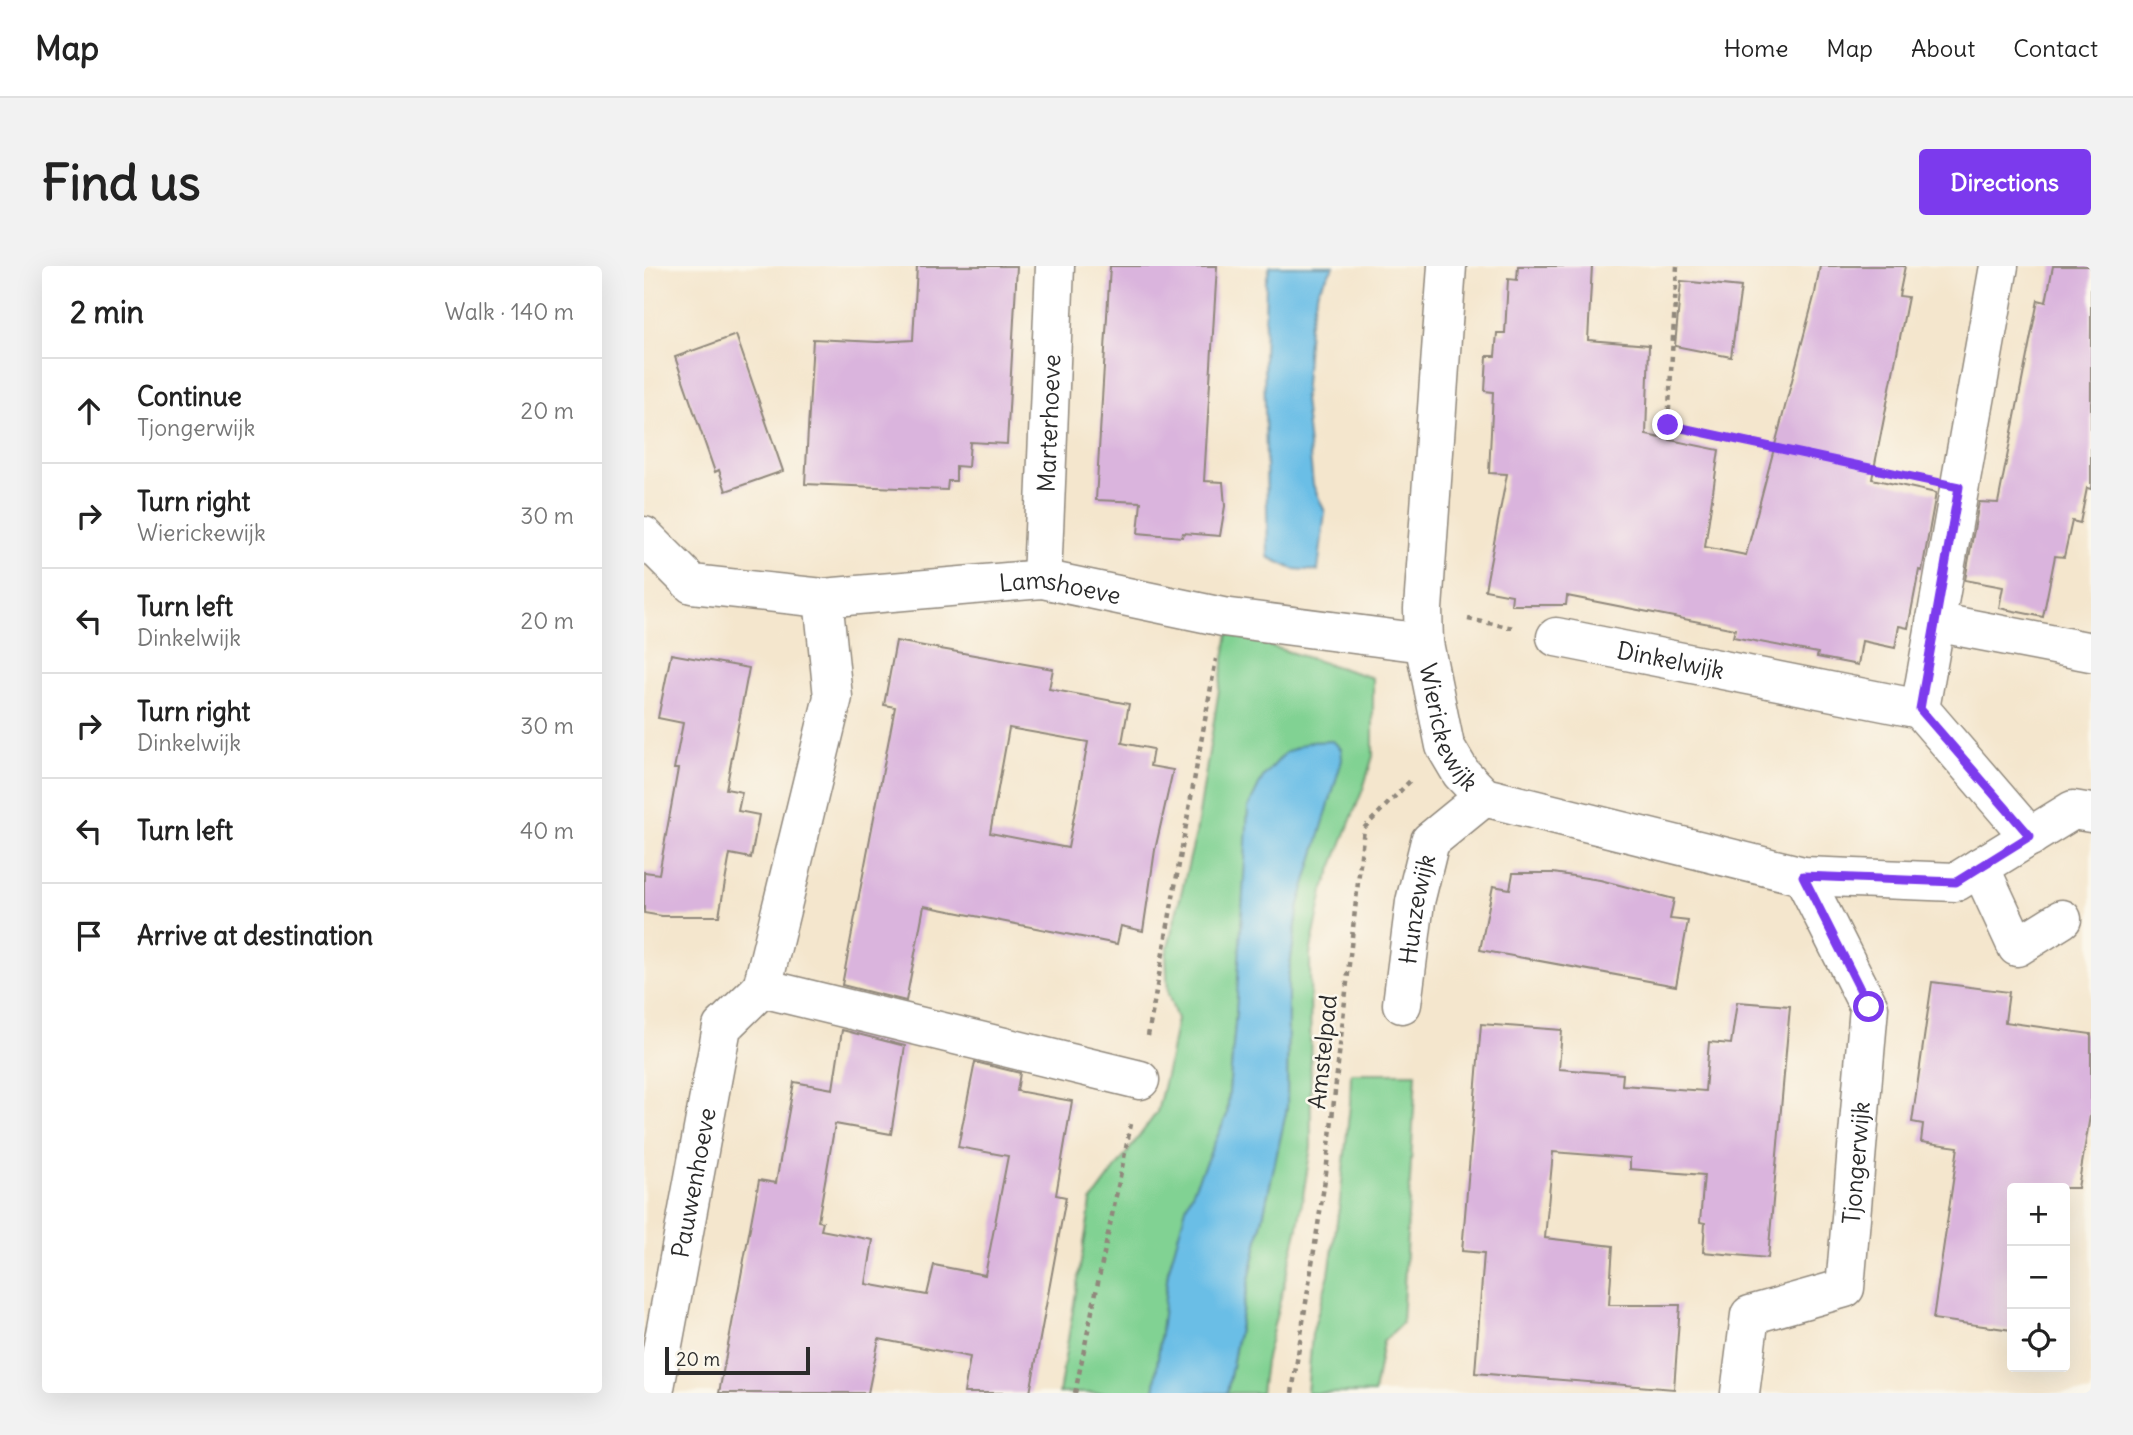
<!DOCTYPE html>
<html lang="en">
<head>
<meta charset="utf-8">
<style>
	body { margin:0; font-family:Delius,sans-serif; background:#f2f2f2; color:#222 }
	.controls { position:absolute; right:21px; bottom:21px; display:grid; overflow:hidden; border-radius:7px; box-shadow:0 7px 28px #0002 }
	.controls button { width:63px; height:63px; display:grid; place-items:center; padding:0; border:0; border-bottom:2px solid #e0e0e0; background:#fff; color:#222; font:35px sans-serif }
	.scale { position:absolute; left:21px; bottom:18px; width:145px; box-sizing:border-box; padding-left:7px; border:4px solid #2b2b2b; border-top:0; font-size:19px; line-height:24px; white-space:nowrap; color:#2b2b2b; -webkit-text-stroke:5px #fbf7ec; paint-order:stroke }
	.stop { position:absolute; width:21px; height:21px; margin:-16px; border:5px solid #7c3aed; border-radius:50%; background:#fff }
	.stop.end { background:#7c3aed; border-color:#fff; box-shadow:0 2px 7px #0008 }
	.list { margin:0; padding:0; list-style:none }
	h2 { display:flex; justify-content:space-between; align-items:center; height:91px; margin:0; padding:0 28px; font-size:30px }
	h2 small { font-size:23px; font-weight:400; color:#767676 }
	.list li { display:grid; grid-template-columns:46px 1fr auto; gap:21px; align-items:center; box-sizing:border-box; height:105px; padding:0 28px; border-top:2px solid #e0e0e0 }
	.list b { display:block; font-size:26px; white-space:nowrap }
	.list p { margin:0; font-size:23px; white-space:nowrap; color:#767676 }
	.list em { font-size:23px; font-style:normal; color:#767676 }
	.icon { flex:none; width:38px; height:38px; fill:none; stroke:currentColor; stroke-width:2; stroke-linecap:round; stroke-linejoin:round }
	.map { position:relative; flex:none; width:1447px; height:1127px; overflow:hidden; border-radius:7px }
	header { display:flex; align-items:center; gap:42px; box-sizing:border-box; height:98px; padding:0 35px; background:#fff; border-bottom:2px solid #e0e0e0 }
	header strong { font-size:33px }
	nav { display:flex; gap:38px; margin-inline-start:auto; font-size:24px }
	.intro { display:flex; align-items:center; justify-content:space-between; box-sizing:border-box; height:168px; padding:0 42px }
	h1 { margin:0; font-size:49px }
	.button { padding:18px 32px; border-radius:7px; background:#7c3aed; color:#fff; font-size:24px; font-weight:700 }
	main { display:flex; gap:42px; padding:0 42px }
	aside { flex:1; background:#fff; border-radius:7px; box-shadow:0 7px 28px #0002 }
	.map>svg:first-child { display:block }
</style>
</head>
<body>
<header>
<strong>Map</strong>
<nav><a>Home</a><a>Map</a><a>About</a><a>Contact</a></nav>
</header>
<div class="intro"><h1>Find us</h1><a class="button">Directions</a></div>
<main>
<aside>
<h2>2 min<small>Walk · 140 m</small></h2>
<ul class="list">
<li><svg class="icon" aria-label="ahead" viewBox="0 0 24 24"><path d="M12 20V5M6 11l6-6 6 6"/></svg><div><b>Continue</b><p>Tjongerwijk</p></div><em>20 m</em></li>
<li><svg class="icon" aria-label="right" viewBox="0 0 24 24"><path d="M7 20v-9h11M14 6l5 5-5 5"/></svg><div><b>Turn right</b><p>Wierickewijk</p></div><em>30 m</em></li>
<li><svg class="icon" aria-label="left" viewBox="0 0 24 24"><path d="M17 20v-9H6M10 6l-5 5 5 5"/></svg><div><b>Turn left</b><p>Dinkelwijk</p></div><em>20 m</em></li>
<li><svg class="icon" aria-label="right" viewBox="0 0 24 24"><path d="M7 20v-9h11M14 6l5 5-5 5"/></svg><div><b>Turn right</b><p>Dinkelwijk</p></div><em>30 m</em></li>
<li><svg class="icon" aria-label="left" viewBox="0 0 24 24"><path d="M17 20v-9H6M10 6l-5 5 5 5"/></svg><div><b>Turn left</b></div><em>40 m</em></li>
<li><svg class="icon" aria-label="arrive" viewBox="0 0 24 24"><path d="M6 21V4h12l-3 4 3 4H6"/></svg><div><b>Arrive at destination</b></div></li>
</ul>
</aside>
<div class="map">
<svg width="1447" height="1127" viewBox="0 0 1447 1127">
	<rect width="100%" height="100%" fill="#fbf7ec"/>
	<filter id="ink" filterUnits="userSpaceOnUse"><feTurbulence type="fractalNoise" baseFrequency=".0143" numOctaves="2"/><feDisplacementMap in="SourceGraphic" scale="14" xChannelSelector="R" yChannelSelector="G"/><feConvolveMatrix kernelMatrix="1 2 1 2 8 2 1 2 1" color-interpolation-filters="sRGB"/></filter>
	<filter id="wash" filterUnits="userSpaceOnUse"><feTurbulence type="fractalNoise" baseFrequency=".00686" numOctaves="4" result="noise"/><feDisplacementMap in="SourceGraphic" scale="28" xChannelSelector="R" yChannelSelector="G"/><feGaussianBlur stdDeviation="1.57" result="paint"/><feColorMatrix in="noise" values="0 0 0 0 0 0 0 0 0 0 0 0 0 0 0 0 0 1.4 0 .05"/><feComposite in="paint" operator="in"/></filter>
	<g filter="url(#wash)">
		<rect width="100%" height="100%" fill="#f4e6cd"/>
		<!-- green -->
		<g fill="#81d293" stroke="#567e5f" stroke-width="2">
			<polygon points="584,367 729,412 729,490 719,523 679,625 666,688 667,881 654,961 621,1096 617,1127 583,1127 599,1041 643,842 644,712 655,639 592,746 583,849 524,1005 510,1127 415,1127 447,936 513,846 524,801 533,753 524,728 522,689 552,567"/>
			<polygon points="707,807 772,807 758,1057 739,1076 730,1127 663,1127 668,1068 685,1008 696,935 706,838"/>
		</g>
		<!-- water -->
		<g fill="#6abee6" stroke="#4a7488" stroke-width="2">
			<polygon points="626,0 690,0 674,24 665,60 660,133 669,219 681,246 674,305 649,303 624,291 620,94 622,15"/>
			<polygon points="689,475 697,483 698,494 655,639 644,712 643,842 599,1041 583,1127 510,1127 524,1006 543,938 583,849 592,746 604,542 619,511 641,487 665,476"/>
		</g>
		<g id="blocks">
			<!-- building -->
			<g fill="#dab4dd" fill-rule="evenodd">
				<polygon points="273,0 373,0 363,178 326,176 324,201 312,200 312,215 304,215 303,224 161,218 169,73 234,76 269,74"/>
				<polygon points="466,0 573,0 560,215 579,216 581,240 576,270 539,267 538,271 494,267 497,236 452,234"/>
				<polygon points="874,0 948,0 944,74 1005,79 1002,169 1075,184 1061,281 1102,289 1171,27 1176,0 1261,0 1255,30 1264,31 1228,213 1292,227 1278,305 1275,304 1264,362 1255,360 1251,382 1218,375 1214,399 1173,391 1174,387 1089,371 1091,363 923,330 922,339 867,339 868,329 841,324 863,208 845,207 849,126 841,125 843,90 851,90 853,67 861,67 864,13 873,14"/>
				<polygon points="1409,0 1447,0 1447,223 1443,222 1436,257 1428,255 1420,291 1411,290 1399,351 1355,342 1359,321 1321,314 1335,236 1354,237 1394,34 1402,36"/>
				<polygon points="1037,15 1097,21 1087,91 1031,80"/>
				<polygon points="92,69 139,205 82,225 75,204 71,206 31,91"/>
				<path d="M252,375l157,28 -4,20 80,15 -7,39 31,6 -3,17 23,4 -18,80 -12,81 -22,-5 -4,18 -193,-38 -18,95 -64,-16 53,-278 -11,-2zM365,462l79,14 -20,106 -78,-15z"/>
				<polygon points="27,388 105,402 82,523 98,526 94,545 115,549 107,592 86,588 75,650 18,650 0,647 0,606 15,608 34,503 30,503 39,457 14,452"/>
				<polygon points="869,607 909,607 956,614 1030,633 1026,653 1044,655 1032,720 836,684 849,620 866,623"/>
				<polygon points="1288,716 1365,726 1361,756 1447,768 1447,844 1434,922 1368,922 1368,1064 1289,1053 1314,881 1277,876 1279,858 1268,856"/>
				<polygon points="1093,736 1146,740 1124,992 1059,986 1061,957 1056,956 1060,909 986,903 986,892 909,886 901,972 969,980 965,1039 1036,1039 1030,1123 831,1107 840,987 818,985 837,758 918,764 915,803 979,808 978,819 1061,825 1065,776 1087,778"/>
				<polygon points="198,764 261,780 247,868 191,858 174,955 179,956 177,964 229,974 222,1018 283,1029 290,999 341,1009 364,890 314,881 331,796 376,807 373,825 428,835 412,929 422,931 386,1127 320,1127 326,1091 235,1073 224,1127 75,1127 115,914 132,917 150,816 189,823"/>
			</g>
		</g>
	</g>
	<g filter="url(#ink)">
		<use href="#blocks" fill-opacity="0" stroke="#90887c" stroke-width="2"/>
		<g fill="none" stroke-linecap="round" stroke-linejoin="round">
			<!-- street casing -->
			<g stroke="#90887c" stroke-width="41">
				<g id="street">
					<path id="s1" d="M803,0l-24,343 1,34 21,103 16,27 23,24 319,79 153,6 117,-72 18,3"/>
					<polyline points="1355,0 1276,443 1386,571"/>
					<path id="s2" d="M0,270l48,48 131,14 219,-19 181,38 201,26"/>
					<path id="s3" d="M398,313l13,-313"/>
					<polyline points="179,332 189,431 118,722 496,814"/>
					<polyline points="1291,356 1447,386"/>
					<path id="s4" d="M912,371l364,72"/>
					<polyline points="1336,601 1373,681 1418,653"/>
					<path id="s5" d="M758,738l13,-102 15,-61 54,-44"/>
					<path id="s6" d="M10,1127l68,-366 40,-39"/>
					<path id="s7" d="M1096,1127l10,-78 95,-27 24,-281 -66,-131"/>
				</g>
			</g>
			<!-- path -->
			<g stroke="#90887c" stroke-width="4.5" stroke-dasharray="5 5" stroke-linecap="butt">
				<polyline points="1033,0 1024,159 1273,212"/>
				<polyline points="824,353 870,362"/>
				<polyline points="504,770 572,393"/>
				<polyline points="431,1127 487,858"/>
				<polyline points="648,1127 682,907 720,562 769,512"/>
			</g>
			<!-- street -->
			<use href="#street" stroke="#fff" stroke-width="38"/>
		</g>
	</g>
	<g fill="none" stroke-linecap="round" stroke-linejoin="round" filter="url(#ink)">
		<!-- route -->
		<polyline stroke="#7c3aed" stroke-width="9" points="1024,159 1315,221 1276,443 1386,570 1312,616 1159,610 1225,741"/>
	</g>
	<g text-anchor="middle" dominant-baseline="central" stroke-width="5" stroke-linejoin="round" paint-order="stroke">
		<!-- street labels -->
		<g font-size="24" fill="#2b2b2b" stroke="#fbf7ec">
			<text stroke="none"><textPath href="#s3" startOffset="156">Marterhoeve</textPath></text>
			<text stroke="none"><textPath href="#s2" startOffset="438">Lamshoeve</textPath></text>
			<text stroke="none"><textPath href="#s4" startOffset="117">Dinkelwijk</textPath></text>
			<text stroke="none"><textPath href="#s1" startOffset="466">Wierickewijk</textPath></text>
			<text stroke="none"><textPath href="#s5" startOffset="96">Hunzewijk</textPath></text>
			<text transform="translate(678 786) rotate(-84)">Amstelpad</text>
			<text stroke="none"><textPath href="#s7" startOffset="303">Tjongerwijk</textPath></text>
			<text stroke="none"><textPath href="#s6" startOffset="214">Pauwenhoeve</textPath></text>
		</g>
	</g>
</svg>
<div class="controls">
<button>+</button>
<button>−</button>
<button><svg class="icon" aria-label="locate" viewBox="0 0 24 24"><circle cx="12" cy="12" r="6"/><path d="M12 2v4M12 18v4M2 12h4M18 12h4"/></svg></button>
</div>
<div class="scale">20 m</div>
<div class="stop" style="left:1225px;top:741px"></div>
<div class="stop end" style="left:1024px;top:159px"></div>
</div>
</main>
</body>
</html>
